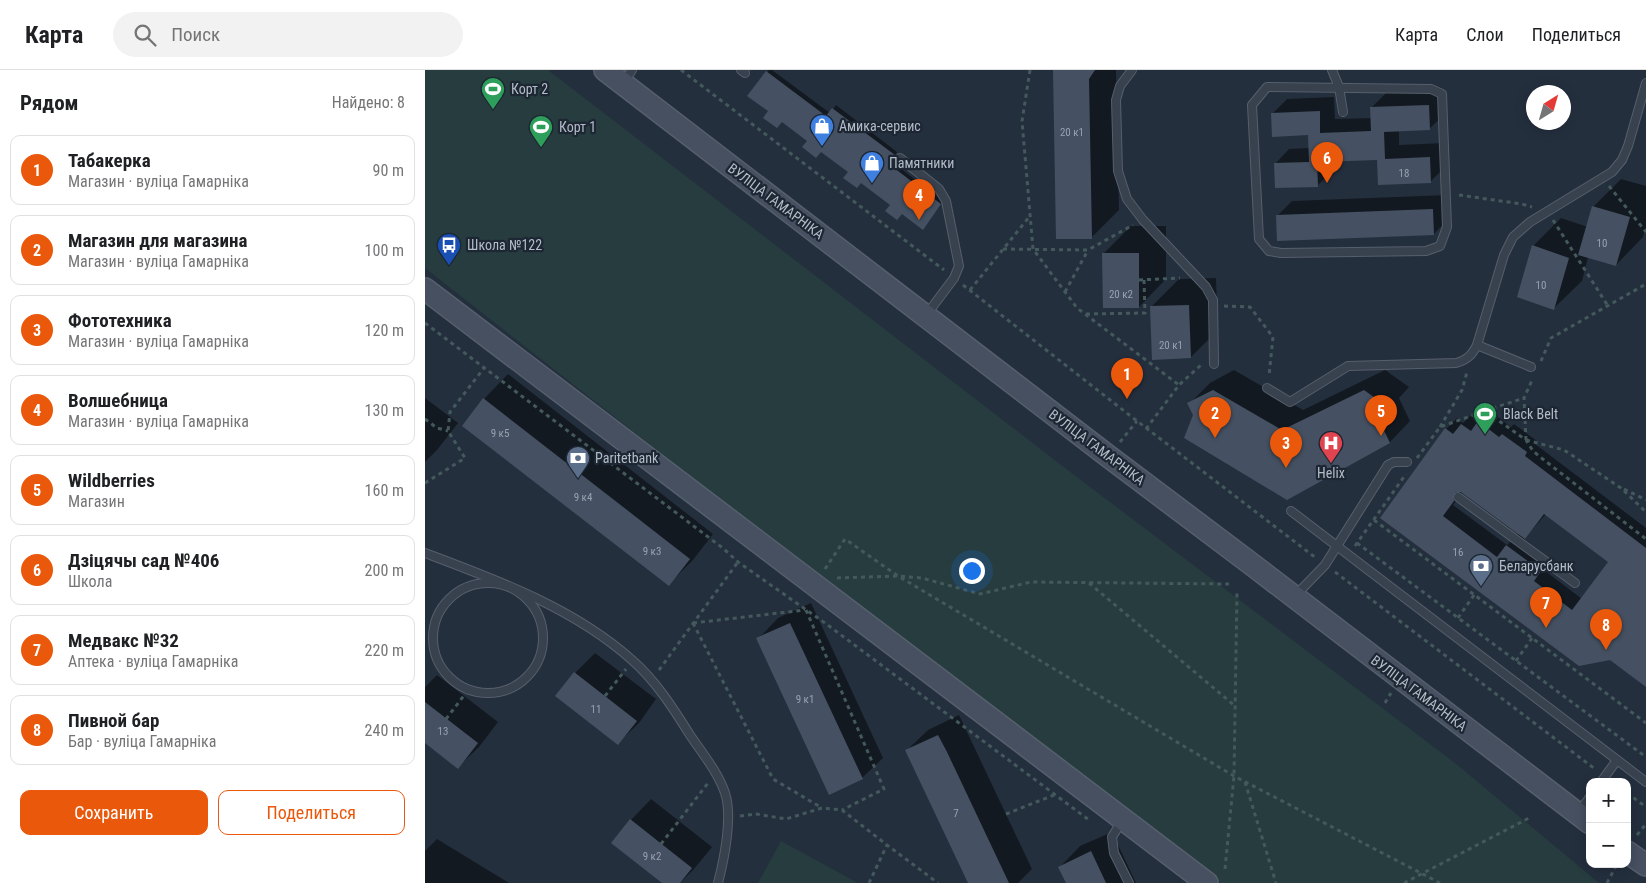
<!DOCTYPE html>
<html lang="ru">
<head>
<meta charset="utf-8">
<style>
	body { margin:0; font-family:"Roboto Condensed",sans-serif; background:#f2f2f2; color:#202124 }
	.controls { position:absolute; right:15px; bottom:15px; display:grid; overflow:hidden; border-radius:10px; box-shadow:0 2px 12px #0003 }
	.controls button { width:45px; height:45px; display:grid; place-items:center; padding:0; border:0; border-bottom:1px solid #e0e0e0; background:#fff; color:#202124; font:25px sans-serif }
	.compass { position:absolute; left:1101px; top:15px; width:45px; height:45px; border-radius:50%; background:#fff; box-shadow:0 2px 12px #0003; rotate:37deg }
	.you { position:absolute; left:546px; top:500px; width:18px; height:18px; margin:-12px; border:4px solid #fff; border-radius:50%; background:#1a73e8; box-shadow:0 0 0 8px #1a73e833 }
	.badge { display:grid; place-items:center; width:32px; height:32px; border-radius:50%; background:#ea580c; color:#fff; font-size:16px; font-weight:700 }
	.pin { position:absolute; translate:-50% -41px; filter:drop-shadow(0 1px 2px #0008) }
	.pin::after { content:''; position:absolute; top:26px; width:18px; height:15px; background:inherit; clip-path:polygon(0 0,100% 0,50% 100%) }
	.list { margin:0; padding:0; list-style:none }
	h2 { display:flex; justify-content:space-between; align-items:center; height:65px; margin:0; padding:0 20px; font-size:21px }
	h2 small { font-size:16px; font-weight:400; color:#757577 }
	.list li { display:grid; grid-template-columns:32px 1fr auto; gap:15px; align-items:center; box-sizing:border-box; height:70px; margin:0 10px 10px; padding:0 10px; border:1px solid #e0e0e0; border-radius:10px }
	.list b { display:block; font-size:19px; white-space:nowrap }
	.list p { margin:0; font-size:16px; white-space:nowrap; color:#757577 }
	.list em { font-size:16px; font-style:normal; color:#757577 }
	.actions { display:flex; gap:10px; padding:15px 20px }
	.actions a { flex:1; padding:11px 0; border:1px solid #ea580c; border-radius:10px; text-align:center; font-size:18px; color:#ea580c }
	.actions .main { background:#ea580c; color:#fff }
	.icon { flex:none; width:28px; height:28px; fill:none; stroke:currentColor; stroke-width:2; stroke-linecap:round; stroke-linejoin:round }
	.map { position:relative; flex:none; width:1221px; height:813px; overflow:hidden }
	header { display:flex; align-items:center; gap:30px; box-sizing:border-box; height:70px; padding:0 25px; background:#fff; border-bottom:1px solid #e0e0e0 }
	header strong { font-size:24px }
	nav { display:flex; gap:28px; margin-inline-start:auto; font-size:18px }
	.search { width:350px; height:45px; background:#f2f2f2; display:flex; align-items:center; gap:12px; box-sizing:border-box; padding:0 18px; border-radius:28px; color:#757577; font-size:19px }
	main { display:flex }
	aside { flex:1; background:#fff }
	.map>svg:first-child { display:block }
</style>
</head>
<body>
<header>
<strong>Карта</strong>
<div class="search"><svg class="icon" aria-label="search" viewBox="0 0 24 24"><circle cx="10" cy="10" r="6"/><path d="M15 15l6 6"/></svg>Поиск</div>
<nav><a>Карта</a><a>Слои</a><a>Поделиться</a></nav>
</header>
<main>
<aside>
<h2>Рядом<small>Найдено: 8</small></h2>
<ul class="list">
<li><span class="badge">1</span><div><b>Табакерка</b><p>Магазин · вуліца Гамарніка</p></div><em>90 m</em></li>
<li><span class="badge">2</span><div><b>Магазин для магазина</b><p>Магазин · вуліца Гамарніка</p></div><em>100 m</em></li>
<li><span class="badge">3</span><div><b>Фототехника</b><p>Магазин · вуліца Гамарніка</p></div><em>120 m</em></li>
<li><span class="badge">4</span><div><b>Волшебница</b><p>Магазин · вуліца Гамарніка</p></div><em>130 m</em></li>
<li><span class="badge">5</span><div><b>Wildberries</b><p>Магазин</p></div><em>160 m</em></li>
<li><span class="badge">6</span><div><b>Дзіцячы сад №406</b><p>Школа</p></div><em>200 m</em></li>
<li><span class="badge">7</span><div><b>Медвакс №32</b><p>Аптека · вуліца Гамарніка</p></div><em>220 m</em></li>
<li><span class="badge">8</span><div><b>Пивной бар</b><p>Бар · вуліца Гамарніка</p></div><em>240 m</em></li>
</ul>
<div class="actions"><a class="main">Сохранить</a><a>Поделиться</a></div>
</aside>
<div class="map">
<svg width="1221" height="813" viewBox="0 0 1221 813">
	<rect width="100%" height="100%" fill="#242f3e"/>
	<!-- green -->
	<g fill="#263c3f">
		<polygon points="0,0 123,0 644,401 1030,693 1174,813 796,813 474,570 0,198"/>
		<polygon points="356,771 433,813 333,813"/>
	</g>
	<!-- shadow -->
	<g fill="#0007" fill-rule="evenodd">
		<polygon points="344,0 347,0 405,43 411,35 472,82 466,91 518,131 501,155 467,135 324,26"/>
		<polygon points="630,0 691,0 694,140 666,168"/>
		<polygon points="1018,21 1019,45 1004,59 974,61 974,75 1019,73 1020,97 1006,111 954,88 906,90 907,101 892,116 850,94 864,79 885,78 884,64 848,43 862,29 909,27 910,49 947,48 946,38 961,23"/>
		<polygon points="1196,109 1221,116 1221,157 1218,167 1191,195 1163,187 1157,211 1129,238 1108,176 1136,148 1163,157 1169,136"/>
		<polygon points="1022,125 1023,149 1009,164 852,146 867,131"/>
		<polygon points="706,156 741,156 741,209 714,237 678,184"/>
		<polygon points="791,208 793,260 766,287 726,237 754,209"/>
		<polygon points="809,300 878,340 960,300 984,317 974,328 985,351 965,372 862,428 769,345 764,334 785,313"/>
		<polygon points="83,304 288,464 268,490 244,514 59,329"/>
		<polygon points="0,328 33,353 12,380 0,392"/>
		<path d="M1065,341l21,16 3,-3 23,17 -2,3 111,84v157l-36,-26 -228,-141 64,-89 11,-11 6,5 9,-9 9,6zM1038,422l56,41 -12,12 -54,-40zM1121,444l64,48 -28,37 -38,-29 7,-10 -27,-21z"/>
		<polygon points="386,533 458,688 437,708 333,569 353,548"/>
		<polygon points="170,583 231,629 214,653 193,673 150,603"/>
		<polygon points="12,605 73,652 54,677 33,697 0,671 0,617"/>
		<polygon points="534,645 607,799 593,813 545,813 482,680 503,660"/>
		<polygon points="226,729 287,777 269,799 255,813 239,813 188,772 206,750"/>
		<polygon points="687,762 711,813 642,813 635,797 655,776"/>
		<polygon points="12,769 84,813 0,813 0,781"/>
	</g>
	<!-- building -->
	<g fill="#455162" fill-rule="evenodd">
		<polygon points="628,0 670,0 664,9 667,169 631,169"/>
		<polygon points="341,1 401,46 407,38 470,85 464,94 516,134 498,160 477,144 472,150 460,141 465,135 436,113 432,118 418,108 423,102 396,82 391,88 377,77 382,71 357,52 352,58 338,48 343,41 322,26"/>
		<polygon points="1004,35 1005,60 959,62 960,89 1005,87 1006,113 953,115 952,90 892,92 893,117 850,118 849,93 884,92 883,65 847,67 846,43 895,41 895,63 946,61 945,37"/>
		<polygon points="1167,136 1205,147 1191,196 1153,185"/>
		<polygon points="1008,139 1009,165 852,171 851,145"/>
		<polygon points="1107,175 1144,188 1129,240 1092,227"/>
		<polygon points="677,183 714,183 714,238 678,238"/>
		<polygon points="764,235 766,288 727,290 725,236"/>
		<polygon points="788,320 857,360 939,320 964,338 954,350 965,373 862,430 759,368 768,345 762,333"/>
		<polygon points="58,328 265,489 244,516 37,356"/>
		<path d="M1053,351l21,16 3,-3 25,18 -2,4 121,92v139l-36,-27 -31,6 -199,-148 65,-90 8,6 8,-10 10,7zM1031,422h5l64,47 19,-25 64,48 -36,48 -38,-29 7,-10 -35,-26 -9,12 -54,-41 11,-15 -1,-5z"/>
		<polygon points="365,553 438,709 404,725 331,568"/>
		<polygon points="149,602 212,651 193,675 130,626"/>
		<polygon points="0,632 53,673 33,699 0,673"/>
		<polygon points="513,665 522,682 584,813 543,813 480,680"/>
		<polygon points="205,749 267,798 255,813 237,813 186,773"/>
		<polygon points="666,781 681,813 641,813 633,797"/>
	</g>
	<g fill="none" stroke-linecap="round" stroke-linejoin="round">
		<!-- lane casing -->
		<g stroke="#565f6c" stroke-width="10">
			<g id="lane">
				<polyline points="316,0 320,3"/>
				<polyline points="707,0 695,16 691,30 693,101 702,129 718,150 781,217 788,230 789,294"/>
				<polyline points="907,0 914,17 918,42"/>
				<polyline points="199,12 207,0"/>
				<polygon points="842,17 1006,19 1017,24 1022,157 1015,176 1001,181 856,183 844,181 834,169 827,35"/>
				<polyline points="475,88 514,119 521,131 534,196 529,208 502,244"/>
				<polyline points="1106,297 1052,275 1079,185 1088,167 1105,152 1187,102 1197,90 1203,76 1221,13"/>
				<path d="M842,318l23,14 58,-36 108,-3c11,-3 16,-8 21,-18"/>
				<polyline points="1033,427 1150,513"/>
				<polyline points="866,441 1221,712"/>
				<path d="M0,483c72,27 149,55 207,107 24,21 41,48 58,75 12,18 28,37 35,58 8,23 -1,67 -7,90"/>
				<circle cx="63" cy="568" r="55"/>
				<polyline points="870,526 900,495 963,395 969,392 982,392"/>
				<polyline points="1176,712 1192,690"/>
				<polyline points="1154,742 1165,727"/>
				<polyline points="697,751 687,767 689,783 704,813"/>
			</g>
		</g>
		<!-- secondary casing -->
		<g stroke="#565f6c" stroke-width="24">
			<g id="secondary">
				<polyline points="180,0 683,386 829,496 1165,753"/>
				<polyline points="0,219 782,813"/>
				<polyline points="1202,782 1221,795"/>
			</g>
		</g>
		<!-- path -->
		<g stroke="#44595c" stroke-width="3" stroke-dasharray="4 4" stroke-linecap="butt">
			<polyline points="256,0 519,200"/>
			<polyline points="605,0 597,51 608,179 652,238 754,315"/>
			<polyline points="1184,116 1221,162"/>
			<polyline points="1034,125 1097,134 1107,137"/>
			<polyline points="1128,150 1183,236"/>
			<polyline points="578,179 663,180 708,155"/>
			<polyline points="714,210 755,208"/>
			<polyline points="538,215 712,351 891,488"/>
			<polyline points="545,220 605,146"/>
			<polyline points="640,222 663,180"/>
			<polyline points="799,236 825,237 848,267 844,306"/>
			<polyline points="661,244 720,243 719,210"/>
			<polyline points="0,253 299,479 313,492 400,553 664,750"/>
			<polyline points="1116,291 1126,268 1221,214"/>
			<polyline points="1060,341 1099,328"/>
			<polyline points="0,349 12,358 23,361"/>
			<polyline points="1015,357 1037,320 1042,302"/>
			<polyline points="721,359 754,315 776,295 779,295"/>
			<polyline points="1101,370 1099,328 1108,308"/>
			<polyline points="1101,370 1139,380 1196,418 1221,442"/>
			<polyline points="695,372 712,351"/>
			<polyline points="992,388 1015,357 1060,341 1101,370 1108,381 1119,390 1221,469"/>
			<polyline points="0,413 40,388 23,361 25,342 59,298"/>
			<polyline points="1199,419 1221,430"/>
			<polyline points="949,450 1221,653"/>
			<polyline points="932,473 1221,687"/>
			<polyline points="930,476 981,404"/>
			<polyline points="400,499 420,469 473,506 809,706 1015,813"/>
			<polyline points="910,502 1170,699"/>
			<polyline points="412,508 473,506 497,508 555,524 606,512 804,514"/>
			<polyline points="664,513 810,636"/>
			<polyline points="381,540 459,719 417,740"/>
			<polyline points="1033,548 1049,525"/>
			<polyline points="268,553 348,709 397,738"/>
			<polyline points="268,553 380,540"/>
			<polyline points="1091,591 1107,568"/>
			<polyline points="234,600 313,492"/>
			<polyline points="180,626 201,599"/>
			<polyline points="960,633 966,623"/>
			<polyline points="21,649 44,619"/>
			<polyline points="820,712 851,813"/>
			<polyline points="1202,723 1221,737"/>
			<polyline points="581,744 629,725"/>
			<polyline points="315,746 331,744 361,749 397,738 417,740 462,775 513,813"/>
			<polyline points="1212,765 1221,754"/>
			<polyline points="236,774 283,713"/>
			<polyline points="800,799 809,706 812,520"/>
			<polyline points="444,813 462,775"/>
			<polyline points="979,813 1106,747"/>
			<polyline points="1182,813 1191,796"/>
		</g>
		<!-- lane -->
		<use href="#lane" stroke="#38414e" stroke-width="8"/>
		<!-- secondary -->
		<use href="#secondary" stroke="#465061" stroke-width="21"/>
	</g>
	<!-- icons -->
	<defs>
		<g id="stadium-pin" transform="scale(1.25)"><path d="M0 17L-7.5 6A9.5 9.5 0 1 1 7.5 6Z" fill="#2e9e5b" stroke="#1d2633"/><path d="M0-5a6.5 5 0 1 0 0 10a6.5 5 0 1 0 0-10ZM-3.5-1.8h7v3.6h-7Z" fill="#fff"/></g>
		<g id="shop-pin" transform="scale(1.25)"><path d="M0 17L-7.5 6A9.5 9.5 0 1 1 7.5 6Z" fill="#3f7fe0" stroke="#1d2633"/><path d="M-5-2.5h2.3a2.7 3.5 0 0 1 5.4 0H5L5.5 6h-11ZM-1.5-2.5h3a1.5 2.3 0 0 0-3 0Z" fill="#fff"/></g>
		<g id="bus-pin" transform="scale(1.25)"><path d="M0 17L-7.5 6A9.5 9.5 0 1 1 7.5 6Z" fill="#1a4fb4" stroke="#1d2633"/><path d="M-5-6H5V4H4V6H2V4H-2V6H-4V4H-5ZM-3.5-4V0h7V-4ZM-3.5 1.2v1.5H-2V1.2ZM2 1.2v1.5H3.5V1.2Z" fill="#fff"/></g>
		<g id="hospital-pin" transform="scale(1.25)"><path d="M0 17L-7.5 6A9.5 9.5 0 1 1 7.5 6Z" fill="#e0444e" stroke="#1d2633"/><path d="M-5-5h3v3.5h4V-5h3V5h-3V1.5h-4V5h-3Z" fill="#fff"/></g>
		<g id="bank-pin" transform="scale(1.25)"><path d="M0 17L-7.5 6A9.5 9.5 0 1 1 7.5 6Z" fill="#5c6f8a" stroke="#1d2633"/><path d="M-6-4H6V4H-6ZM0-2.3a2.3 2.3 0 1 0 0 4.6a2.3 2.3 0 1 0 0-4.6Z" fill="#fff"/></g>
	</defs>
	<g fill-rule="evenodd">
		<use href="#stadium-pin" x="68" y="19"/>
		<use href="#shop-pin" x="397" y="56"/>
		<use href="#stadium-pin" x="116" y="57"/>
		<use href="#shop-pin" x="447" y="93"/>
		<use href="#bus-pin" x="24" y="175"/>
		<use href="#stadium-pin" x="1060" y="344"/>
		<use href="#hospital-pin" x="906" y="373"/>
		<use href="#bank-pin" x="153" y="388"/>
		<use href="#bank-pin" x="1056" y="496"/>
	</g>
	<g text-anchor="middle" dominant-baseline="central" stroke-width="4.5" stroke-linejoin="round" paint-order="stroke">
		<!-- number labels -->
		<g font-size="11" fill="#98a1af">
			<text x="647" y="62">20 к1</text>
			<text x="979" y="103">18</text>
			<text x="1177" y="173">10</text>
			<text x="1116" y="215">10</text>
			<text x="696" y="224">20 к2</text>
			<text x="746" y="275">20 к1</text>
			<text x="75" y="363">9 к5</text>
			<text x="158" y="427">9 к4</text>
			<text x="227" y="481">9 к3</text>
			<text x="1033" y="482">16</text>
			<text x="380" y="629">9 к1</text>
			<text x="171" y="639">11</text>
			<text x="18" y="661">13</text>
			<text x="531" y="743">7</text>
			<text x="227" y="786">9 к2</text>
		</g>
		<!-- poi labels -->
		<g font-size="14" fill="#b4bcc9" stroke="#1d2633" text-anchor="start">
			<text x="86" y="19">Корт 2</text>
			<text x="414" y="56">Амика-сервис</text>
			<text x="134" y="57">Корт 1</text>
			<text x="464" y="93">Памятники</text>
			<text x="42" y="175">Школа №122</text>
			<text x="1078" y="344">Black Belt</text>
			<text x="170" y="388">Paritetbank</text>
			<text x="906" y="403" text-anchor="middle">Helix</text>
			<text x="1074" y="496">Беларусбанк</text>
		</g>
		<!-- street labels -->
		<g font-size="14" fill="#b4bcc9" stroke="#1d2633">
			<text transform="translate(351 131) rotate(37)">ВУЛІЦА ГАМАРНІКА</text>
			<text transform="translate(672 377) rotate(37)">ВУЛІЦА ГАМАРНІКА</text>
			<text transform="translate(994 623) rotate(37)">ВУЛІЦА ГАМАРНІКА</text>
		</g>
	</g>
</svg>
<div class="controls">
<button>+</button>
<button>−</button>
</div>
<svg class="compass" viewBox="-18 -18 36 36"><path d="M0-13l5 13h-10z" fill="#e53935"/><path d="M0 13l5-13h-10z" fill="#757577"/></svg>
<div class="you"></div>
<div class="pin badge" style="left:702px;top:329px">1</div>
<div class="pin badge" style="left:790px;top:368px">2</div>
<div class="pin badge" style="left:861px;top:398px">3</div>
<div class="pin badge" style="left:494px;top:150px">4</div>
<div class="pin badge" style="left:956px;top:366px">5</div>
<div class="pin badge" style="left:902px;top:113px">6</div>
<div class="pin badge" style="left:1121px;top:558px">7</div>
<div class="pin badge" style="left:1181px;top:580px">8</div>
</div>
</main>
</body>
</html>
